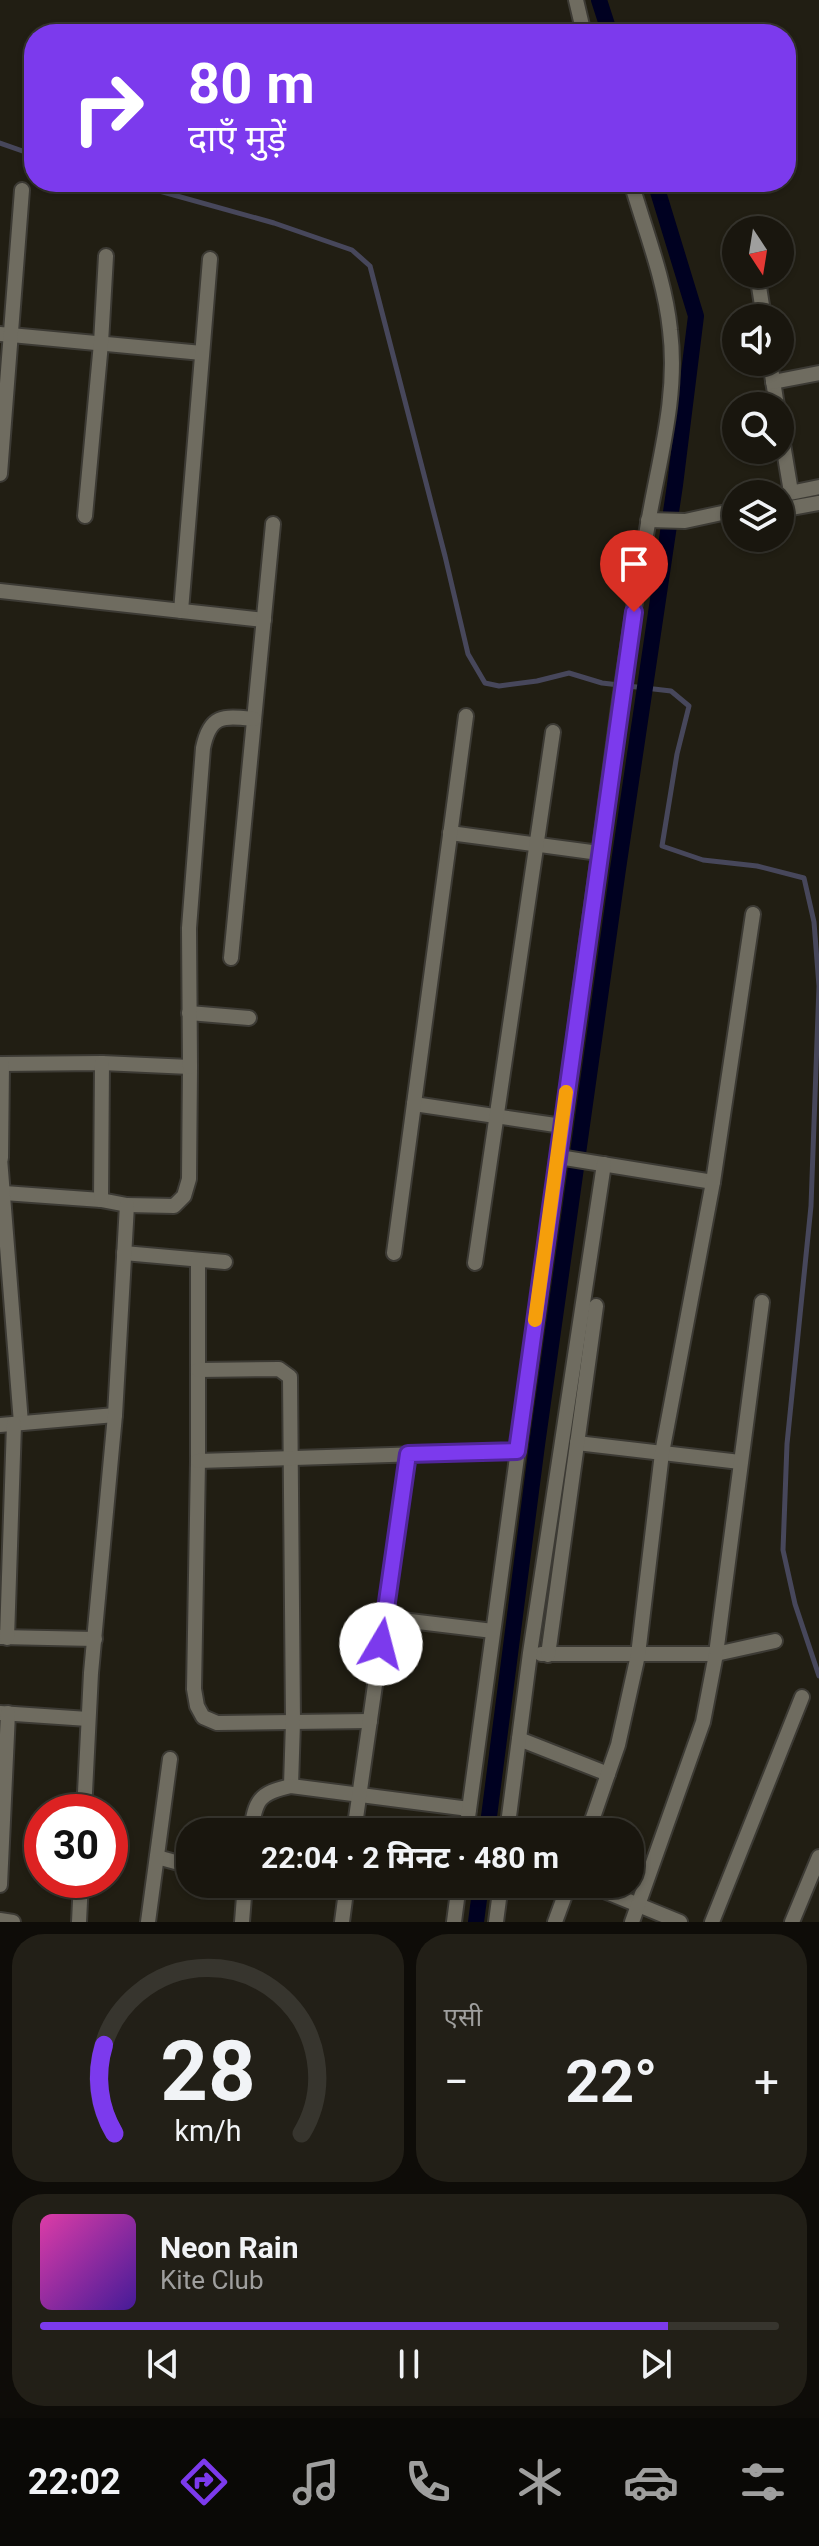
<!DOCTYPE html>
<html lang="hi">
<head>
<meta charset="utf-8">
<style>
	:root { --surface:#19160e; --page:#221f17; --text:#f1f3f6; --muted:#9f9f9e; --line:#37352e; --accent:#7c3aed }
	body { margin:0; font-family:Roboto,"Noto Sans Devanagari",sans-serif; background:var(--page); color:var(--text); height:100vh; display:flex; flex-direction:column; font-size:30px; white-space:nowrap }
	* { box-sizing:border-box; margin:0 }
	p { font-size:26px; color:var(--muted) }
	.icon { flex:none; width:44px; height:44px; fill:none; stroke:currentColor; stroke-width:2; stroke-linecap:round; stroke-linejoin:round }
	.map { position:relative; height:1922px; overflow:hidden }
	.drawer { display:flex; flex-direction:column; gap:12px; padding:12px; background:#0e0c08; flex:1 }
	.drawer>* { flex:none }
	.top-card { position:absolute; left:24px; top:24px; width:772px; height:168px; border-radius:32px; box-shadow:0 2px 6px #0004,0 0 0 2px var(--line); background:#7c3aed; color:#fff; overflow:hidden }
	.needle { width:52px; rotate:168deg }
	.fabs { position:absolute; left:722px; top:216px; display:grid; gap:16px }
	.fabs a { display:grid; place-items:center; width:72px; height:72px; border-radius:50%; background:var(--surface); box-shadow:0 2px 6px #0004,0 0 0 2px var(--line); font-size:40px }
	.speed { position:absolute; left:24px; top:1794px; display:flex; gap:16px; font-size:40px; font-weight:700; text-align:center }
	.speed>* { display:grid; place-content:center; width:104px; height:104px; border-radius:50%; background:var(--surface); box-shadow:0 2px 6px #0004,0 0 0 2px var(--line); line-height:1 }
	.speed .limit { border:12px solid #d22; background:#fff; color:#111 }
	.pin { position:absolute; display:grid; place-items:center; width:68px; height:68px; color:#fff; margin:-82px -34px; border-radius:50% 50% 50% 0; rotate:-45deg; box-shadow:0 0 8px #0007 }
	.pin .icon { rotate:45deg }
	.me { position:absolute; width:88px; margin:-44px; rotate:8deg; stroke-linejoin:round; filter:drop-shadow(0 0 6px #0008) }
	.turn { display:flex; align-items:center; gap:28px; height:168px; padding:0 32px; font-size:36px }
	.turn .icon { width:104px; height:104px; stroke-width:2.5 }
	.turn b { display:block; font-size:56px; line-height:68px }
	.big { font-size:60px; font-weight:700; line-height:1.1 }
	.drawer .tile { flex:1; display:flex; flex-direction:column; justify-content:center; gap:12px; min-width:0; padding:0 28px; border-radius:32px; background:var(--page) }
	.drawer .dial { align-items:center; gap:0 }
	.dial svg { height:208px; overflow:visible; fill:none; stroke:var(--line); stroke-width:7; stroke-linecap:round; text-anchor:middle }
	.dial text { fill:var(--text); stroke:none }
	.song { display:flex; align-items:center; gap:24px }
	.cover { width:96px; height:96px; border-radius:12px; background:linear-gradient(135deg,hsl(320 70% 55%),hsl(260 70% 35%)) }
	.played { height:8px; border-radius:4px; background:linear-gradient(90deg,var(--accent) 85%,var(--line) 85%) }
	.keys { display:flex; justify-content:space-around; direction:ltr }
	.heat { display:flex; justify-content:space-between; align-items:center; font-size:44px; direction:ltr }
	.drawer .tiles { flex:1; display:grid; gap:12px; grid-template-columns:1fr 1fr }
	.tile:last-child { grid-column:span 2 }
	.trip { position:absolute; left:176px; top:1818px; width:468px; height:80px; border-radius:32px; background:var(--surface); box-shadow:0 2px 6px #0004,0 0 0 2px var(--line); font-weight:700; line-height:80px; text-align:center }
	.dock { display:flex; height:128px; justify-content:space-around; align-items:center; background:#0a0906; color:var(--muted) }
	.dock .icon { width:56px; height:56px }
	.dock .selected { color:var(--accent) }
	.dock b { font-size:36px; color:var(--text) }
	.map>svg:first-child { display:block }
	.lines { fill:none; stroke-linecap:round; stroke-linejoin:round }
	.stream { stroke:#47475b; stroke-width:5 }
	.canal { stroke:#000121; stroke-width:16 }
	.street-casing { stroke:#3c3a34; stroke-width:18 }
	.street { stroke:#6f6c60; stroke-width:14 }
	.route-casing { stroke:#51269a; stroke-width:20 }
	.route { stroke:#7c3aed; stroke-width:14 }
	.slow { stroke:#f59e0b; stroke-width:14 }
</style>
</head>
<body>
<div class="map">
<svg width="819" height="1922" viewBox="0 0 819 1922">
	<rect width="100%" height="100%" fill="#211e13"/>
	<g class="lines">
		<g class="stream">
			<polyline points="0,143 34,155"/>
			<polyline points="127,182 274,223 352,250 370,266 445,556 468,654 485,683 499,686 537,681 569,673 602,683 671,691 689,706 677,754 662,846 703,860 757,866 804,878 814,922 819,986 811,1206 787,1444 783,1550 795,1604 819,1676"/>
		</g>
		<g class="canal">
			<polyline points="599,0 610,34"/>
			<polyline points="487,1832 537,1445 618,869 675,485 696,316 655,182"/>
			<polyline points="476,1922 481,1884"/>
		</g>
		<g class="street-casing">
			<g id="street">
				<polyline points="576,0 584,34"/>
				<polyline points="757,274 764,318"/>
				<polyline points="0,334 202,353"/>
				<polyline points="770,362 777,406"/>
				<polyline points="773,382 819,373"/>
				<polyline points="780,426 791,492"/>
				<polyline points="0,474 22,190"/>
				<polyline points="780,495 819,487"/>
				<polyline points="780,510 819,503"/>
				<polyline points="85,516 101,343 106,256"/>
				<polyline points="648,520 685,521 736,510"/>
				<polyline points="0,591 264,620"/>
				<polyline points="181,611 210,259"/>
				<polyline points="450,833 599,853"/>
				<polyline points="231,958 273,524"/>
				<polyline points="189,1013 249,1018"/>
				<polyline points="0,1064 102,1063 190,1067 189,1179 184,1196 174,1206 127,1205 101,1200 4,1193"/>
				<path d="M190 1067 189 928 203 748C210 714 223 716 254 719"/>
				<polyline points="414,1104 562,1126"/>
				<polyline points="559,1157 713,1182"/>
				<polyline points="0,1158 21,1423"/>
				<polyline points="1,1158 2,1064"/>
				<polyline points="101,1200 102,1063"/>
				<polyline points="124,1253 225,1262"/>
				<polyline points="394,1253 466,716"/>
				<polyline points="198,1260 198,1461 194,1689 197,1706 203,1717 217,1723 370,1721"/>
				<polyline points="475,1263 553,732"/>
				<polyline points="198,1370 279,1369 290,1377 293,1722 291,1786"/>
				<polyline points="0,1425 115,1415"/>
				<polyline points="577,1443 740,1462"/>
				<polyline points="198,1461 517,1451"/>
				<polyline points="385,1618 493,1631"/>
				<polyline points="0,1637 95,1639"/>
				<polyline points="7,1638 14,1424"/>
				<polyline points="541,1654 716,1654 775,1641"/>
				<polyline points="548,1655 596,1306"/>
				<polyline points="0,1713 88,1719"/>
				<polyline points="519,1739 608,1774"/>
				<polyline points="84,1812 91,1673 115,1415 127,1205"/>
				<path d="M251 1832C255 1800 259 1793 291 1786L469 1809"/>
				<polyline points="354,1832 408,1454"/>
				<path d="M466 1832 620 700C629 640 638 579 649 518 660 456 678 394 670 330 665 280 645 230 631 182"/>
				<polyline points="507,1832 530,1653 604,1164"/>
				<polyline points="588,1832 618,1745 638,1655 662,1453 713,1182 753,914"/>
				<polyline points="157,1857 190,1866"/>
				<polyline points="587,1884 680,1922"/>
				<polyline points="0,1885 8,1713"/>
				<polyline points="0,1920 13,1922"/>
				<polyline points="79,1922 81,1880"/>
				<polyline points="148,1922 170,1759"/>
				<polyline points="242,1922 245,1884"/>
				<polyline points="342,1922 347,1884"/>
				<polyline points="454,1922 459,1884"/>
				<polyline points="496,1922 501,1884"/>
				<polyline points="555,1922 569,1884"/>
				<polyline points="632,1922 703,1722 716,1654 762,1302"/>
				<polyline points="712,1922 802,1697"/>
				<polyline points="792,1922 819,1857"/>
			</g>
		</g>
		<use href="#street" class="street"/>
	</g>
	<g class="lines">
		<g class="route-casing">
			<polyline id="route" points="381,1644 408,1454 517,1451 634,612"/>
		</g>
		<use href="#route" class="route"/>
		<polyline class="slow" points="535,1320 566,1092"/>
	</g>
</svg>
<div class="fabs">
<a><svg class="needle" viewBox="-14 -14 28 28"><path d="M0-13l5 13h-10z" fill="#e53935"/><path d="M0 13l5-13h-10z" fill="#9f9f9e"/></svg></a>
<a><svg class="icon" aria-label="sound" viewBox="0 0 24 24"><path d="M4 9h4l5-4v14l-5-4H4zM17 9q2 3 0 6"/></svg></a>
<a><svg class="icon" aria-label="search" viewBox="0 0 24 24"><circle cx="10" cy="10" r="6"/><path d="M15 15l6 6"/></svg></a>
<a><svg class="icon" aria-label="layers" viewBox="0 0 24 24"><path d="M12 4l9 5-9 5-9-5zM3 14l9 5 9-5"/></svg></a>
</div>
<div class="speed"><div class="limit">30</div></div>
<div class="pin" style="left:634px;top:612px;background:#d93025"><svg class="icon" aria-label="arrive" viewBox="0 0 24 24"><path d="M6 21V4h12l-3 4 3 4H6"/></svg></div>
<svg class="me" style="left:381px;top:1644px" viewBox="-20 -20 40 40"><circle r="19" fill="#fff"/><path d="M0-13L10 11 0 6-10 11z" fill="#7c3aed"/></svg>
<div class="trip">22:04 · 2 मिनट · 480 m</div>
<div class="top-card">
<div class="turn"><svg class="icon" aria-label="right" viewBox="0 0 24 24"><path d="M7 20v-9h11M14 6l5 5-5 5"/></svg><div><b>80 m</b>दाएँ मुड़ें</div></div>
</div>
</div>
<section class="drawer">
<div class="tiles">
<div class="tile dial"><svg viewBox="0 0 100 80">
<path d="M14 69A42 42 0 1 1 86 69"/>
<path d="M14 69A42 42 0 0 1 10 35" stroke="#7c3aed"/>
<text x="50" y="56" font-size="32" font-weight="700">28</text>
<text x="50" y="72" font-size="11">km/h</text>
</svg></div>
<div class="tile"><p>एसी</p>
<div class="heat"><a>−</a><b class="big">22°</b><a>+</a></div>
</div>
<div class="tile">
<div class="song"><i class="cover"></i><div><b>Neon Rain</b><p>Kite Club</p></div></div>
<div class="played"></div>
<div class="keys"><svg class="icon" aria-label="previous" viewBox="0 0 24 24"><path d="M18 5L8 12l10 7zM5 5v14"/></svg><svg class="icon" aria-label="pause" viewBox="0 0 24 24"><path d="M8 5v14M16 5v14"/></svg><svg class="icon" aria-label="next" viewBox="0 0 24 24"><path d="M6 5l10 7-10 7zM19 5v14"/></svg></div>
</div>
</div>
</section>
<nav class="dock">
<b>22:02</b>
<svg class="icon selected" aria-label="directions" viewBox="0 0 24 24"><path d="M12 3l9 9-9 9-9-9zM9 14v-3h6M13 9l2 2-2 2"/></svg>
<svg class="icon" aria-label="music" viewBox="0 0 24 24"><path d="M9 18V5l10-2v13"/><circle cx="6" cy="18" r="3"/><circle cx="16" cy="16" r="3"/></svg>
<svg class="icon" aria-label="phone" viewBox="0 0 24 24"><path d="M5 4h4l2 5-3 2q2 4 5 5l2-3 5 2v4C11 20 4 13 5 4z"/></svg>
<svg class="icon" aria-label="climate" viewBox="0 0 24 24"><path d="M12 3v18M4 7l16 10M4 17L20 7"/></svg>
<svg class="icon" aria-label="car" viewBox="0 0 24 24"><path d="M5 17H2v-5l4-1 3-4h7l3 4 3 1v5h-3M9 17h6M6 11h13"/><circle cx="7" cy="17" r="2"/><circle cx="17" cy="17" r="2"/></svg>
<svg class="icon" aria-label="filters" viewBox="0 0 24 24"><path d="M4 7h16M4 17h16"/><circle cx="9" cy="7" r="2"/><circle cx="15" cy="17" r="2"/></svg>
</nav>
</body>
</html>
